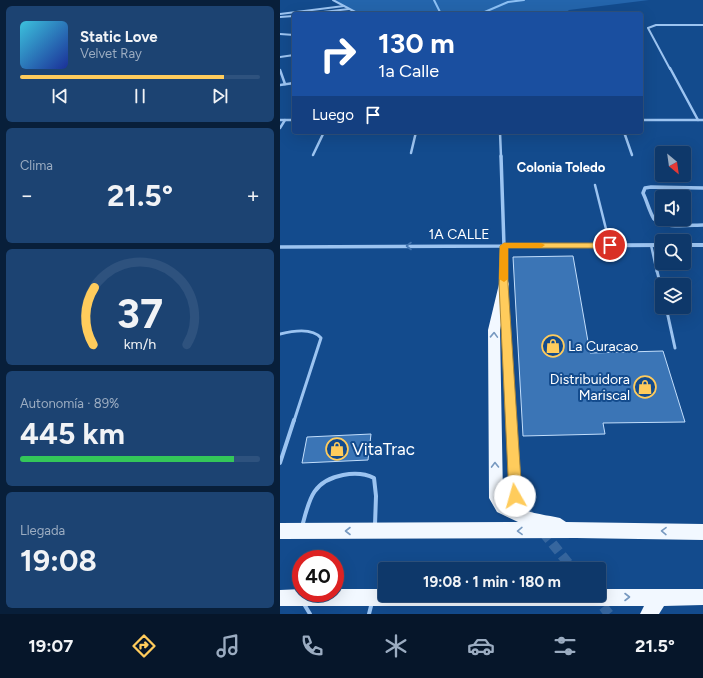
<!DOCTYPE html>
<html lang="es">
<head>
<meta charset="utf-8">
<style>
	:root { --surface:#0e386a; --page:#1c4372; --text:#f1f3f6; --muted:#9bacc1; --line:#2e527e; --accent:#ffcc5c }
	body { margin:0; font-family:Figtree,sans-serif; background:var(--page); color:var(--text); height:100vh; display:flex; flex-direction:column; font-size:15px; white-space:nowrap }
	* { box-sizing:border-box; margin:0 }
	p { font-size:13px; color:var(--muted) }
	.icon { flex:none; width:22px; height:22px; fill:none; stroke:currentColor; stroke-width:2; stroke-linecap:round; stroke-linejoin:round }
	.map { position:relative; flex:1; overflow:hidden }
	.details { display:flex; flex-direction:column; gap:6px; padding:6px; background:#081f3a; width:280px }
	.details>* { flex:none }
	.guide { position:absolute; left:12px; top:12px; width:351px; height:122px; border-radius:4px; box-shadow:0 4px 16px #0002,0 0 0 1px var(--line); background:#1a4fa0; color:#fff; overflow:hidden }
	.needle { width:26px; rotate:151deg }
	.controls { position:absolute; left:375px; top:146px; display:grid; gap:8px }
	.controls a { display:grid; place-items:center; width:36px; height:36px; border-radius:4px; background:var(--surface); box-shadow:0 4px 16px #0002,0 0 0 1px var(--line); font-size:20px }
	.speed { position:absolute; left:12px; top:550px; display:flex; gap:8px; font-size:20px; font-weight:700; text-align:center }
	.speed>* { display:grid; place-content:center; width:52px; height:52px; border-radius:50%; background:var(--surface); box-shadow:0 4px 16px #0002,0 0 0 1px var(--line); line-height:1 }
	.speed .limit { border:6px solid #d22; background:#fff; color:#111 }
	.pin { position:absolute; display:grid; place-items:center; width:34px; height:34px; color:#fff; margin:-17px; border:2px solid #fff; border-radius:50%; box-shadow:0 1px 4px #0007 }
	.me { position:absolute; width:44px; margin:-22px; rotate:353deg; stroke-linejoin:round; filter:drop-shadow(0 0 3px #0008) }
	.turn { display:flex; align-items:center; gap:14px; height:84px; padding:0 20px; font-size:18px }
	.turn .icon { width:52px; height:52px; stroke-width:2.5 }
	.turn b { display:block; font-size:28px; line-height:34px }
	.then { display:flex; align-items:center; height:38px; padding:0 20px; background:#0003; gap:8px; font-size:15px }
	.big { font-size:30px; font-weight:700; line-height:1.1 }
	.details .widget { flex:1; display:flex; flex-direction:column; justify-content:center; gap:6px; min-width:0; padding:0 14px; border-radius:6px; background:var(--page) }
	.details .dial { align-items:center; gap:0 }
	.dial svg { height:104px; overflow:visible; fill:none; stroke:var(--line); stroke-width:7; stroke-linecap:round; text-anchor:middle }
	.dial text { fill:var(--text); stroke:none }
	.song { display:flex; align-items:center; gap:12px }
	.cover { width:48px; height:48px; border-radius:6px; background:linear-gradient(135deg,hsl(190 70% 55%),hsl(230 70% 35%)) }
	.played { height:4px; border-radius:2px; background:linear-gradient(90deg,var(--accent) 85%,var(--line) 85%) }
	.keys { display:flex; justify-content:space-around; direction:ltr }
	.heat { display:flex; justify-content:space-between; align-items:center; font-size:22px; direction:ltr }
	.charge { height:6px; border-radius:3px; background:linear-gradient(90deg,#34c759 89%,var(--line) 0) }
	.trip { position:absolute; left:98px; top:562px; width:228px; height:40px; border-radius:4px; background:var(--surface); box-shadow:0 4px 16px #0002,0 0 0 1px var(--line); font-weight:700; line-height:40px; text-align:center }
	.menu { display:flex; height:64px; justify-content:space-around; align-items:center; background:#06162a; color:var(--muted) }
	.menu .icon { width:28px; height:28px }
	.menu .on { color:var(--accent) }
	.menu b { font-size:18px; color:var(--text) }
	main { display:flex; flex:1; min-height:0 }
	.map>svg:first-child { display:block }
	.green { fill:#2465ac }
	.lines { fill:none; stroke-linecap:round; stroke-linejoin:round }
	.stream { stroke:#8dc0f4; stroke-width:2 }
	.building { fill:#3b75b6; stroke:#c2defc }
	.tertiary-tunnel { stroke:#36669e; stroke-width:10; stroke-dasharray:10 5; stroke-linecap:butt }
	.service-far2 { stroke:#9cc4f1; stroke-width:2.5 }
	.service-far1 { stroke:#9cc4f1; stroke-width:3 }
	.service { stroke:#9cc4f1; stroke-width:4 }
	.minor-far2 { stroke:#9cc4f1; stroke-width:2 }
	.minor-far1 { stroke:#9cc4f1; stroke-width:2.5 }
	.minor { stroke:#9cc4f1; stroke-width:3.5 }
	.tertiary { fill:#9cc4f1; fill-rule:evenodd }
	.trunk { fill:#f2f8ff; fill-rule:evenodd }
	.oneway { stroke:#4375b0 }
	.oneway2 { stroke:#7799c0 }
	.route { fill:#ffcc5c; stroke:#a6853c }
	.slow { fill:#f59e0b }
	.labels { text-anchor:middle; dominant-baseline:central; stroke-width:4; stroke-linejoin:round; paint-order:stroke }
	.far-neighbourhood-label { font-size:13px; font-weight:bold; fill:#fff; stroke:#134b8d }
	.street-label { font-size:14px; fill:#fff; stroke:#134b8d }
	.poi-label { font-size:14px; fill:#fff; stroke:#134b8d; text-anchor:start }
	.near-poi-label { font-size:17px; fill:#fff; stroke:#134b8d; text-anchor:start }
</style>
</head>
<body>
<main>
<section class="details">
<div class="widget">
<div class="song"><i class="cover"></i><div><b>Static Love</b><p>Velvet Ray</p></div></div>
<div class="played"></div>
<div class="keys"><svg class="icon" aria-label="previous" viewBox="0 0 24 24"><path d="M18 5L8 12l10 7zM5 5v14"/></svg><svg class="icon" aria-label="pause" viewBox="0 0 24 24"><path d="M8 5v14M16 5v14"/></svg><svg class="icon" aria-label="next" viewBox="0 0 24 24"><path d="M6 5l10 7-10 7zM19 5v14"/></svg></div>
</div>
<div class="widget"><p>Clima</p>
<div class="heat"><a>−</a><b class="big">21.5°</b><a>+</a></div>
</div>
<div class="widget dial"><svg viewBox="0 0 100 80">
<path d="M14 69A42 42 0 1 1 86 69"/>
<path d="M14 69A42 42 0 0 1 15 25" stroke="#ffcc5c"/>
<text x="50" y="56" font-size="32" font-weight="700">37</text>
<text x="50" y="72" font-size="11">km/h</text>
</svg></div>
<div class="widget"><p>Autonomía · 89%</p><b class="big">445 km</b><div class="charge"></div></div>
<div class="widget"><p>Llegada</p><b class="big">19:08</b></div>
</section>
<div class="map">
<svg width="423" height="614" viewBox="0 0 423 614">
	<rect width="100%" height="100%" fill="#134b8d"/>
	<polygon class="green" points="53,0 369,0 289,10 284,14 79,14"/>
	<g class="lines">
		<g class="stream">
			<polyline points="154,0 161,14"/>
			<polyline points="200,14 228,2 244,0"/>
		</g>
	</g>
	<g class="building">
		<polygon points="293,256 310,353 383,351 405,422 323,423 325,434 243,436 233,257"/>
		<polygon points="91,434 88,460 22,463 27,437"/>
	</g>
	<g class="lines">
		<g class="tertiary-tunnel">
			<polyline points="235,496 251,518"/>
			<polyline points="263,532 293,569"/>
			<polyline points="314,595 329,614"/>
		</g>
		<g class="service-far2">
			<polyline points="315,185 330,245"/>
			<polyline points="371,245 377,272"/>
		</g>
		<g class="service-far1">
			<polyline points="377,271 382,291"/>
			<polyline points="386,307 395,348"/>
			<path d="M0 334C12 331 32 327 41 338L14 421"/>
		</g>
		<g class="service">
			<polyline points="0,463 14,420"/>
			<path d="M22 527C29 500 32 481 63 475 74 473 84 473 94 478L96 496 95 525"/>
			<polyline points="24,604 30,614"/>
			<polyline points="89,614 92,602"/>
		</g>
		<g class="minor-far2">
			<polyline points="53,0 79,14"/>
			<polyline points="0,14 64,6"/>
			<polyline points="26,14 69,9"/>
			<polyline points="0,17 14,16"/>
			<polyline points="0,34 14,35"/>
			<polyline points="0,57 14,55"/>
			<polyline points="390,69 368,28 376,25 423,25"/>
		</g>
		<g class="minor-far1">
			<polyline points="390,68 418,120"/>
			<polyline points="0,70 5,84"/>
			<polyline points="0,85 14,83"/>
			<polyline points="0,120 14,120"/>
			<polyline points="361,120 423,120"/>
			<polyline points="0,128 5,120"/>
			<polyline points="220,132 221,157"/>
			<polyline points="344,132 352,155"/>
			<polyline points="131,153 136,132"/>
			<polyline points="33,155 44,132"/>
		</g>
		<g class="minor">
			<path d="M423 188 371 187 365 188 363 193C367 201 369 211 374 219 382 229 411 225 423 225"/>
			<polyline points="0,247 224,246 221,156"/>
		</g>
		<g class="tertiary">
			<polygon points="382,243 382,247 227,248 227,284 240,496 238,499 235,501 232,499 230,496 221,284 221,246 224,244"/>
			<rect x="404" y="243" width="19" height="4"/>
		</g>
		<g class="trunk">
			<path d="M224 280 228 281 229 284 220 330 223 496C234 512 262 514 280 518L286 522 423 524V540L296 538 0 539V523L238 522 217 512 209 498 208 330 219 284 220 281Z"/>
			<polygon points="21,589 21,593 55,593 55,589 105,589 105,595 319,595 319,589 423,589 423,605 384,606 379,614 360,614 364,606 0,606 0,590"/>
		</g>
	</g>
	<defs><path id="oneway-chevron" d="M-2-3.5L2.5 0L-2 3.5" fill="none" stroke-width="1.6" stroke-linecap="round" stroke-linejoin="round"/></defs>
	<use class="oneway" href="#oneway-chevron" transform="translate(129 246) rotate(180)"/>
	<g class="oneway2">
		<use href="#oneway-chevron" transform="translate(214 335) rotate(-88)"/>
		<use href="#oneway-chevron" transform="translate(215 465) rotate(-91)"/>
		<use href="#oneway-chevron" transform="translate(68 531) rotate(180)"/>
		<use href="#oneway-chevron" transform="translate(240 531) rotate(179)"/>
		<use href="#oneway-chevron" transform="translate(384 531) rotate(-179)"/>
		<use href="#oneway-chevron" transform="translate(347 597)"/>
	</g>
	<polygon class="route" points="224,243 330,243 334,245 330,248 228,248 228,284 242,496 240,500 235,502 231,500 229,496 219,284 220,246"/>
	<polygon class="slow" points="224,243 261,243 265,245 261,248 228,248 228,279 224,282 219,279 220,246"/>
	<defs>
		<g id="shop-ring" transform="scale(1.15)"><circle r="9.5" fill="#134b8d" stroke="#ffcc5c" stroke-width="1.5"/><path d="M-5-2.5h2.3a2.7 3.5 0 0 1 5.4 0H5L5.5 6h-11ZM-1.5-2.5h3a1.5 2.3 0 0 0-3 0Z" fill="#ffcc5c"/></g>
	</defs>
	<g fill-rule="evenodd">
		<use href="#shop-ring" x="273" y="346"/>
		<use href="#shop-ring" x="365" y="387"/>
		<use href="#shop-ring" x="57" y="449"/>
	</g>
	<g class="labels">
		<g class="far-neighbourhood-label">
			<text x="281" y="167">Colonia Toledo</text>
		</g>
		<g class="street-label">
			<text x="179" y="234">1A CALLE</text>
		</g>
		<g class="poi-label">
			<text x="288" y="346">La Curacao</text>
			<text x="350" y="379" text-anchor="end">Distribuidora<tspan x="350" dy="16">Mariscal</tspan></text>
		</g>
		<g class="near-poi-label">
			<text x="72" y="449">VitaTrac</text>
		</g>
	</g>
</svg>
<div class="controls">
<a><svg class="needle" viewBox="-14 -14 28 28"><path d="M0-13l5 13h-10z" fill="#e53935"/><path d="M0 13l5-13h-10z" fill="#9bacc1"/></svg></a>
<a><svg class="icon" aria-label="sound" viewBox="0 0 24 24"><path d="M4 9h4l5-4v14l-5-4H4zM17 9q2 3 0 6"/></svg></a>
<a><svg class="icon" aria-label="search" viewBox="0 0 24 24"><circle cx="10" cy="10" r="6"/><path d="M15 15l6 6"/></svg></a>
<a><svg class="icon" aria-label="layers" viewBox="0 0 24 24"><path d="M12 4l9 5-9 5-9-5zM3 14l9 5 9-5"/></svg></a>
</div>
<div class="speed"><div class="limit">40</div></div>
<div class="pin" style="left:330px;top:245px;background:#d93025"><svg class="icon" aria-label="arrive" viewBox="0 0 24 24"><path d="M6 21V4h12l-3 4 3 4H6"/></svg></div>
<svg class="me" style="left:235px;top:496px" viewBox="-20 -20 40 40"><circle r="19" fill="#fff"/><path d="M0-13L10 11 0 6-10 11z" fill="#ffcc5c"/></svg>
<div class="trip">19:08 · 1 min · 180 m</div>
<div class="guide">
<div class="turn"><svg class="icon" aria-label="right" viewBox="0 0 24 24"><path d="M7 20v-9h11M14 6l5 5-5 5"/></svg><div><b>130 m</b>1a Calle</div></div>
<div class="then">Luego<svg class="icon" aria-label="arrive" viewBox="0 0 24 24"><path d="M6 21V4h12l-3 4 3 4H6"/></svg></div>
</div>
</div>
</main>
<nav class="menu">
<b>19:07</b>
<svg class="icon on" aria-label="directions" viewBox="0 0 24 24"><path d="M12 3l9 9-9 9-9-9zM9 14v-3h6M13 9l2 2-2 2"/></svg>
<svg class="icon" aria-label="music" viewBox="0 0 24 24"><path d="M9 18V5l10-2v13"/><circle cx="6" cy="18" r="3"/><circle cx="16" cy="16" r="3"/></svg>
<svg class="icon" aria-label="phone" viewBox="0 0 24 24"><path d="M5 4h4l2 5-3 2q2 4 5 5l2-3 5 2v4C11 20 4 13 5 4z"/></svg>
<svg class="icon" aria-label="climate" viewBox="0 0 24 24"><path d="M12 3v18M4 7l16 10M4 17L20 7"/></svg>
<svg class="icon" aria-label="car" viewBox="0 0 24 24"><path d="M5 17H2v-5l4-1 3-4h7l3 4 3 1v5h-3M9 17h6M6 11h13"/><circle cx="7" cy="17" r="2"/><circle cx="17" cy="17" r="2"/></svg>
<svg class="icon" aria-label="filters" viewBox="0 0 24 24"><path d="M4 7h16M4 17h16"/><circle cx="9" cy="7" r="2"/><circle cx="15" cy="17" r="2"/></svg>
<b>21.5°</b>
</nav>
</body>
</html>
